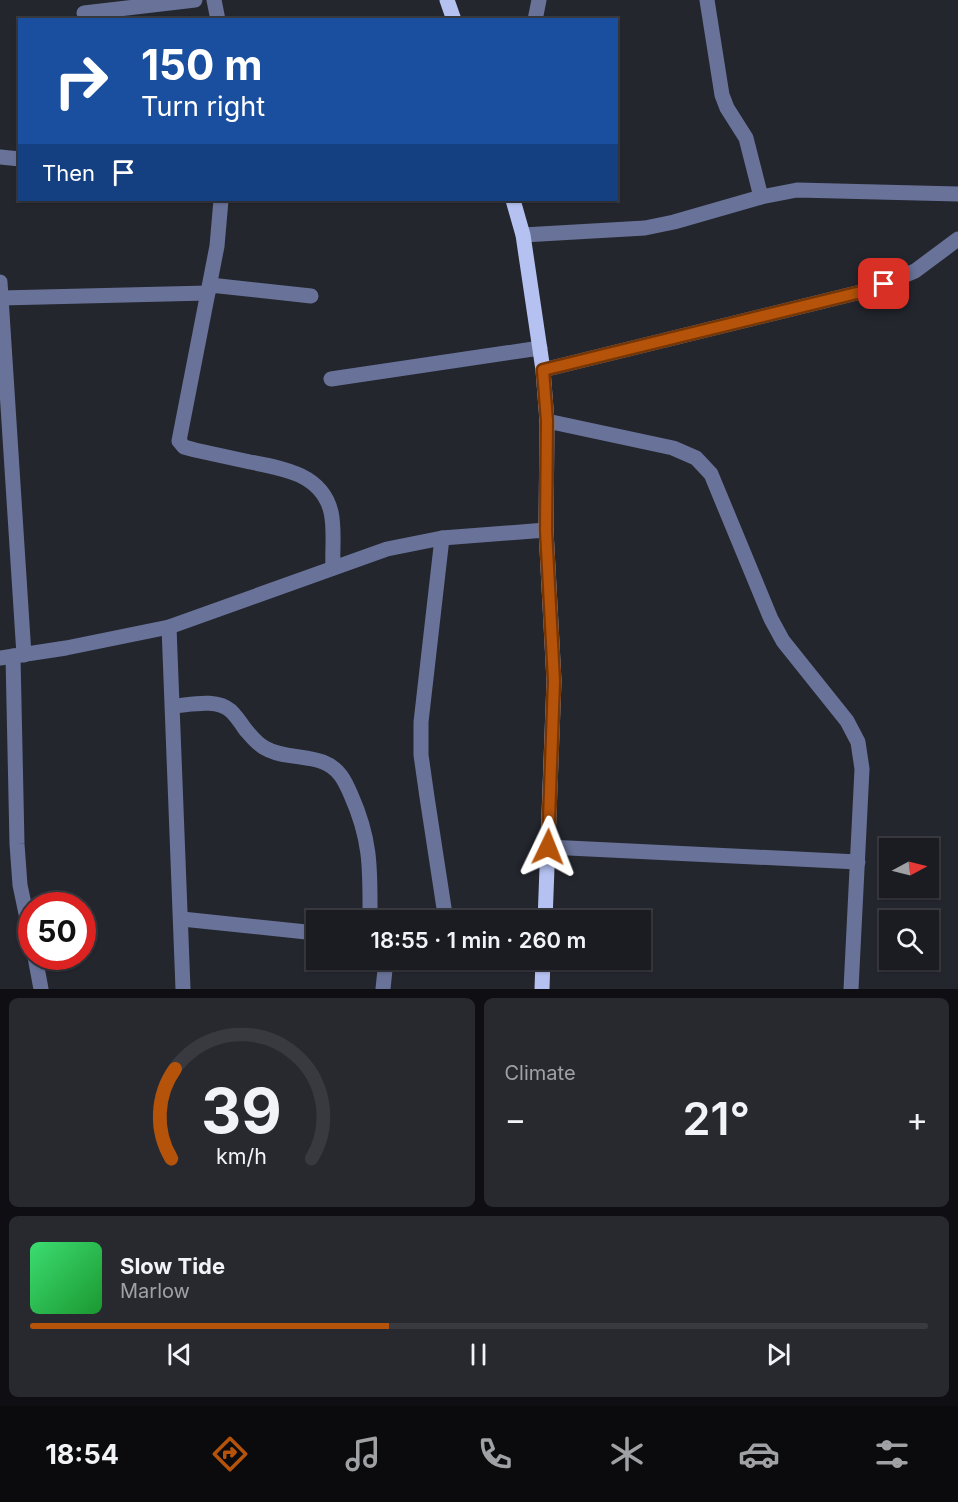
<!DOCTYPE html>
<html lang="en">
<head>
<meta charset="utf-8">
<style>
	:root { --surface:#1b1c22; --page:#28292f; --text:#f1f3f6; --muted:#a0a1a5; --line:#393a40; --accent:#b45309 }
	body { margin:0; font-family:Inter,sans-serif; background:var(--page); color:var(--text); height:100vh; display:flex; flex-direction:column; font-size:22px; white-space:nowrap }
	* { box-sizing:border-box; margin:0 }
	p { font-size:20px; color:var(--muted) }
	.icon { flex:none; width:33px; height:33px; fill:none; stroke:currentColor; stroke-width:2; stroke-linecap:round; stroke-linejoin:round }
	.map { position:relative; height:989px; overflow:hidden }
	.sheet { display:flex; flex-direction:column; gap:9px; padding:9px; background:#0f0f13; flex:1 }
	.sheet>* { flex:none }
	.guide { position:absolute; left:18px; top:18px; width:600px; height:183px; border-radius:0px; box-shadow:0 2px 4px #0004,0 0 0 2px var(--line); background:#1a4fa0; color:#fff; overflow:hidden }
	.needle { width:39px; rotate:83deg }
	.tools { position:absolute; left:879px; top:838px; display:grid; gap:12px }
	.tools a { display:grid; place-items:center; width:60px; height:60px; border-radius:0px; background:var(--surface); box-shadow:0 2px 4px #0004,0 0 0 2px var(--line); font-size:30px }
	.speed { position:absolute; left:18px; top:892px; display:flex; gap:12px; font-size:30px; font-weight:700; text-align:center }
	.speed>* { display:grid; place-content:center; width:78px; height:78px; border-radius:50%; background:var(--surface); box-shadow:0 2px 4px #0004,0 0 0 2px var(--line); line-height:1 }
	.speed .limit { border:9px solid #d22; background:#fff; color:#111 }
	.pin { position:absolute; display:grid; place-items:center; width:51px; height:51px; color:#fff; margin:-26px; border-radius:12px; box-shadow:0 3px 9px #0006 }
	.me { position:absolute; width:66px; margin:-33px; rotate:2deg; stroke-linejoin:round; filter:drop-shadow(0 0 4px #0008) }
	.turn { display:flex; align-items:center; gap:21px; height:126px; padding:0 24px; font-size:27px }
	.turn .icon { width:78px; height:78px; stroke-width:2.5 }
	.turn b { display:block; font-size:42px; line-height:51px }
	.then { display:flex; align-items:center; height:57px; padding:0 24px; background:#0003; gap:12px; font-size:22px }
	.big { font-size:45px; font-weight:600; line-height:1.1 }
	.sheet .tile { flex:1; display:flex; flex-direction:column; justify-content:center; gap:9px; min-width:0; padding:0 21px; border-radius:9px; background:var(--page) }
	.sheet .dial { align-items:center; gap:0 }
	.dial svg { height:156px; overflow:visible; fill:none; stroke:var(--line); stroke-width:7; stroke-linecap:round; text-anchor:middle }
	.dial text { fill:var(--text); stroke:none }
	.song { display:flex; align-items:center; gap:18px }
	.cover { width:72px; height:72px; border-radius:9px; background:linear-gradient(135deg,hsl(140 70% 55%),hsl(130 70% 35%)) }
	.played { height:6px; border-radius:3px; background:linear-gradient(90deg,var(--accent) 40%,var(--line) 40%) }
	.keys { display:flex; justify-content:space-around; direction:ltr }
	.heat { display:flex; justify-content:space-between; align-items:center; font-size:33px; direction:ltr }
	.sheet .tiles { flex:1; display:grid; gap:9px; grid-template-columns:1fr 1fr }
	.tile:last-child { grid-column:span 2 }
	.trip { position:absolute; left:306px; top:910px; width:345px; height:60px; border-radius:0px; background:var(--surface); box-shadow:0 2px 4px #0004,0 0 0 2px var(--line); font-weight:600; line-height:60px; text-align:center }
	.menu { display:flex; height:96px; justify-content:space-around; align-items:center; background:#0b0b0e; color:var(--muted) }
	.menu .icon { width:42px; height:42px }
	.menu .selected { color:var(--accent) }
	.menu b { font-size:27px; color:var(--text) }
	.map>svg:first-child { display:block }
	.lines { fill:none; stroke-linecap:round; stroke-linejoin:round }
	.minor { stroke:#697399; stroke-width:15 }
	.major { stroke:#b5c2f1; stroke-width:15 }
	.route-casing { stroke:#753606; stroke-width:15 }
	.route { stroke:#b45309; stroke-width:10 }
</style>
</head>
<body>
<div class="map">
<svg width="958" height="989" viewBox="0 0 958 989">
	<rect width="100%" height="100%" fill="#24262e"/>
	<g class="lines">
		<g class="minor">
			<polyline points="214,0 218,20"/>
			<polyline points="707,0 722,95 727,108 746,138 761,197"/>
			<polyline points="84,13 195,0"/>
			<polyline points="535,20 539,0"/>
			<polyline points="0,157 20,159"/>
			<path d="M221 200 217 246 179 441 184 447 195 450C213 454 232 458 250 462 282 468 322 474 331 512 335 529 332 550 333 568"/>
			<polyline points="523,235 645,228 674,222 761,197 797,190 958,194"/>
			<polyline points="0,282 24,655"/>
			<polyline points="210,285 311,296"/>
			<polyline points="1,298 208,293"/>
			<polyline points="543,370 869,290 915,271 958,239"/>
			<polyline points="331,379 540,348"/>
			<polyline points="547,421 673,448 696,458 711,474 771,619 783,641 847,721 858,742 862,769 851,989"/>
			<polyline points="442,538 421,722 421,755 427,797 446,921"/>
			<polyline points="169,627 183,989"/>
			<polyline points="13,656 17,844 20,885 32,942"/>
			<polyline points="0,658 66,648 169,627 387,549 442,538 546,530"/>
			<path d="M173 706C190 705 216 698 231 711 236 716 241 723 245 729 251 736 257 744 265 748 282 758 304 755 323 762 339 768 345 781 351 795 372 842 370 872 370 921"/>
			<polyline points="548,847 858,862"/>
			<polyline points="182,919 316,933"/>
			<polyline points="35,957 41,989"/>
			<polyline points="383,989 386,960"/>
		</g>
		<g class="major">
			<polyline points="447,0 454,20"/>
			<polyline points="513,200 523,235 543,370 547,421 546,530 554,681 545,921"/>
			<polyline points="542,989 543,960"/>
		</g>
	</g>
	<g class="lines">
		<g class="route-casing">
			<polyline id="route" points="548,847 554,681 546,530 547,421 543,370 869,290 884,284"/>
		</g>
		<use href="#route" class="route"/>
	</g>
</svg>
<div class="tools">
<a><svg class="needle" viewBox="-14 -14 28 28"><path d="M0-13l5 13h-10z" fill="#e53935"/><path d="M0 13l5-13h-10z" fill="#a0a1a5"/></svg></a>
<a><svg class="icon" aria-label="search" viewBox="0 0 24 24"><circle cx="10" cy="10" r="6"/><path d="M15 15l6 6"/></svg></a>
</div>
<div class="speed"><div class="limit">50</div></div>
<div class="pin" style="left:884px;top:284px;background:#d93025"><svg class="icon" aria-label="arrive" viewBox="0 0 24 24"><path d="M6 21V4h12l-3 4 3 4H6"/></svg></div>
<svg class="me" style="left:548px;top:847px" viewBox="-20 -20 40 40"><path d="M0-17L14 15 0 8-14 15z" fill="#b45309" stroke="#fff" stroke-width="4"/></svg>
<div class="trip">18:55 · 1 min · 260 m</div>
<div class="guide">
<div class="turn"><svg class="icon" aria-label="right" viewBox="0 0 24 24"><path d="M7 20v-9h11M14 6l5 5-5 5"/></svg><div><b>150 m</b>Turn right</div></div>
<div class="then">Then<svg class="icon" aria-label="arrive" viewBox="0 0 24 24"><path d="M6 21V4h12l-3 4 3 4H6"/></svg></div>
</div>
</div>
<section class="sheet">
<div class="tiles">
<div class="tile dial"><svg viewBox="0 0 100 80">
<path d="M14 69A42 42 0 1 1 86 69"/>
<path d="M14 69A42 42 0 0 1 16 23" stroke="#b45309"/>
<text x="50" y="56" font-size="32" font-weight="700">39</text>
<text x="50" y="72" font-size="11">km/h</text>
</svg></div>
<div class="tile"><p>Climate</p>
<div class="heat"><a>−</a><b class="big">21°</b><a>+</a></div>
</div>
<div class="tile">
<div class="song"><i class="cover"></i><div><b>Slow Tide</b><p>Marlow</p></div></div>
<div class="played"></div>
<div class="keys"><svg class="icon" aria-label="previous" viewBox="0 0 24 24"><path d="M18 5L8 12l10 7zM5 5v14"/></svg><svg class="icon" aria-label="pause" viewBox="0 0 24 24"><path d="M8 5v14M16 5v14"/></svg><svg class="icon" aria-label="next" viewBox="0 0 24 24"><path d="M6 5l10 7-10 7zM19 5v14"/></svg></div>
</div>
</div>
</section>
<nav class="menu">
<b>18:54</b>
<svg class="icon selected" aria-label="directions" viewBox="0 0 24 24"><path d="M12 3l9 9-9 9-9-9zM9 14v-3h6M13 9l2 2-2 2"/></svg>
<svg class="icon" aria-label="music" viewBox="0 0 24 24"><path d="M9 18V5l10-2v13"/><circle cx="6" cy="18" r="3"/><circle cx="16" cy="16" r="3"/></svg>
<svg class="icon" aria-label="phone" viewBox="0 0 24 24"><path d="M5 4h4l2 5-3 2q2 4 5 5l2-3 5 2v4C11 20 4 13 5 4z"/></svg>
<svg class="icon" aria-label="climate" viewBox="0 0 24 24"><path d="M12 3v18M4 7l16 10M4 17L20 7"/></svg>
<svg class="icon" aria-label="car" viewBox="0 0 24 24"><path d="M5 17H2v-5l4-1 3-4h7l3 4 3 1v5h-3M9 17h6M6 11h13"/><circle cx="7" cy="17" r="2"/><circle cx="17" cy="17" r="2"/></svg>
<svg class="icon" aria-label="filters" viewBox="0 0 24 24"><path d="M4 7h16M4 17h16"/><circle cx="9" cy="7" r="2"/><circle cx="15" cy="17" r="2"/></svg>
</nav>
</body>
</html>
